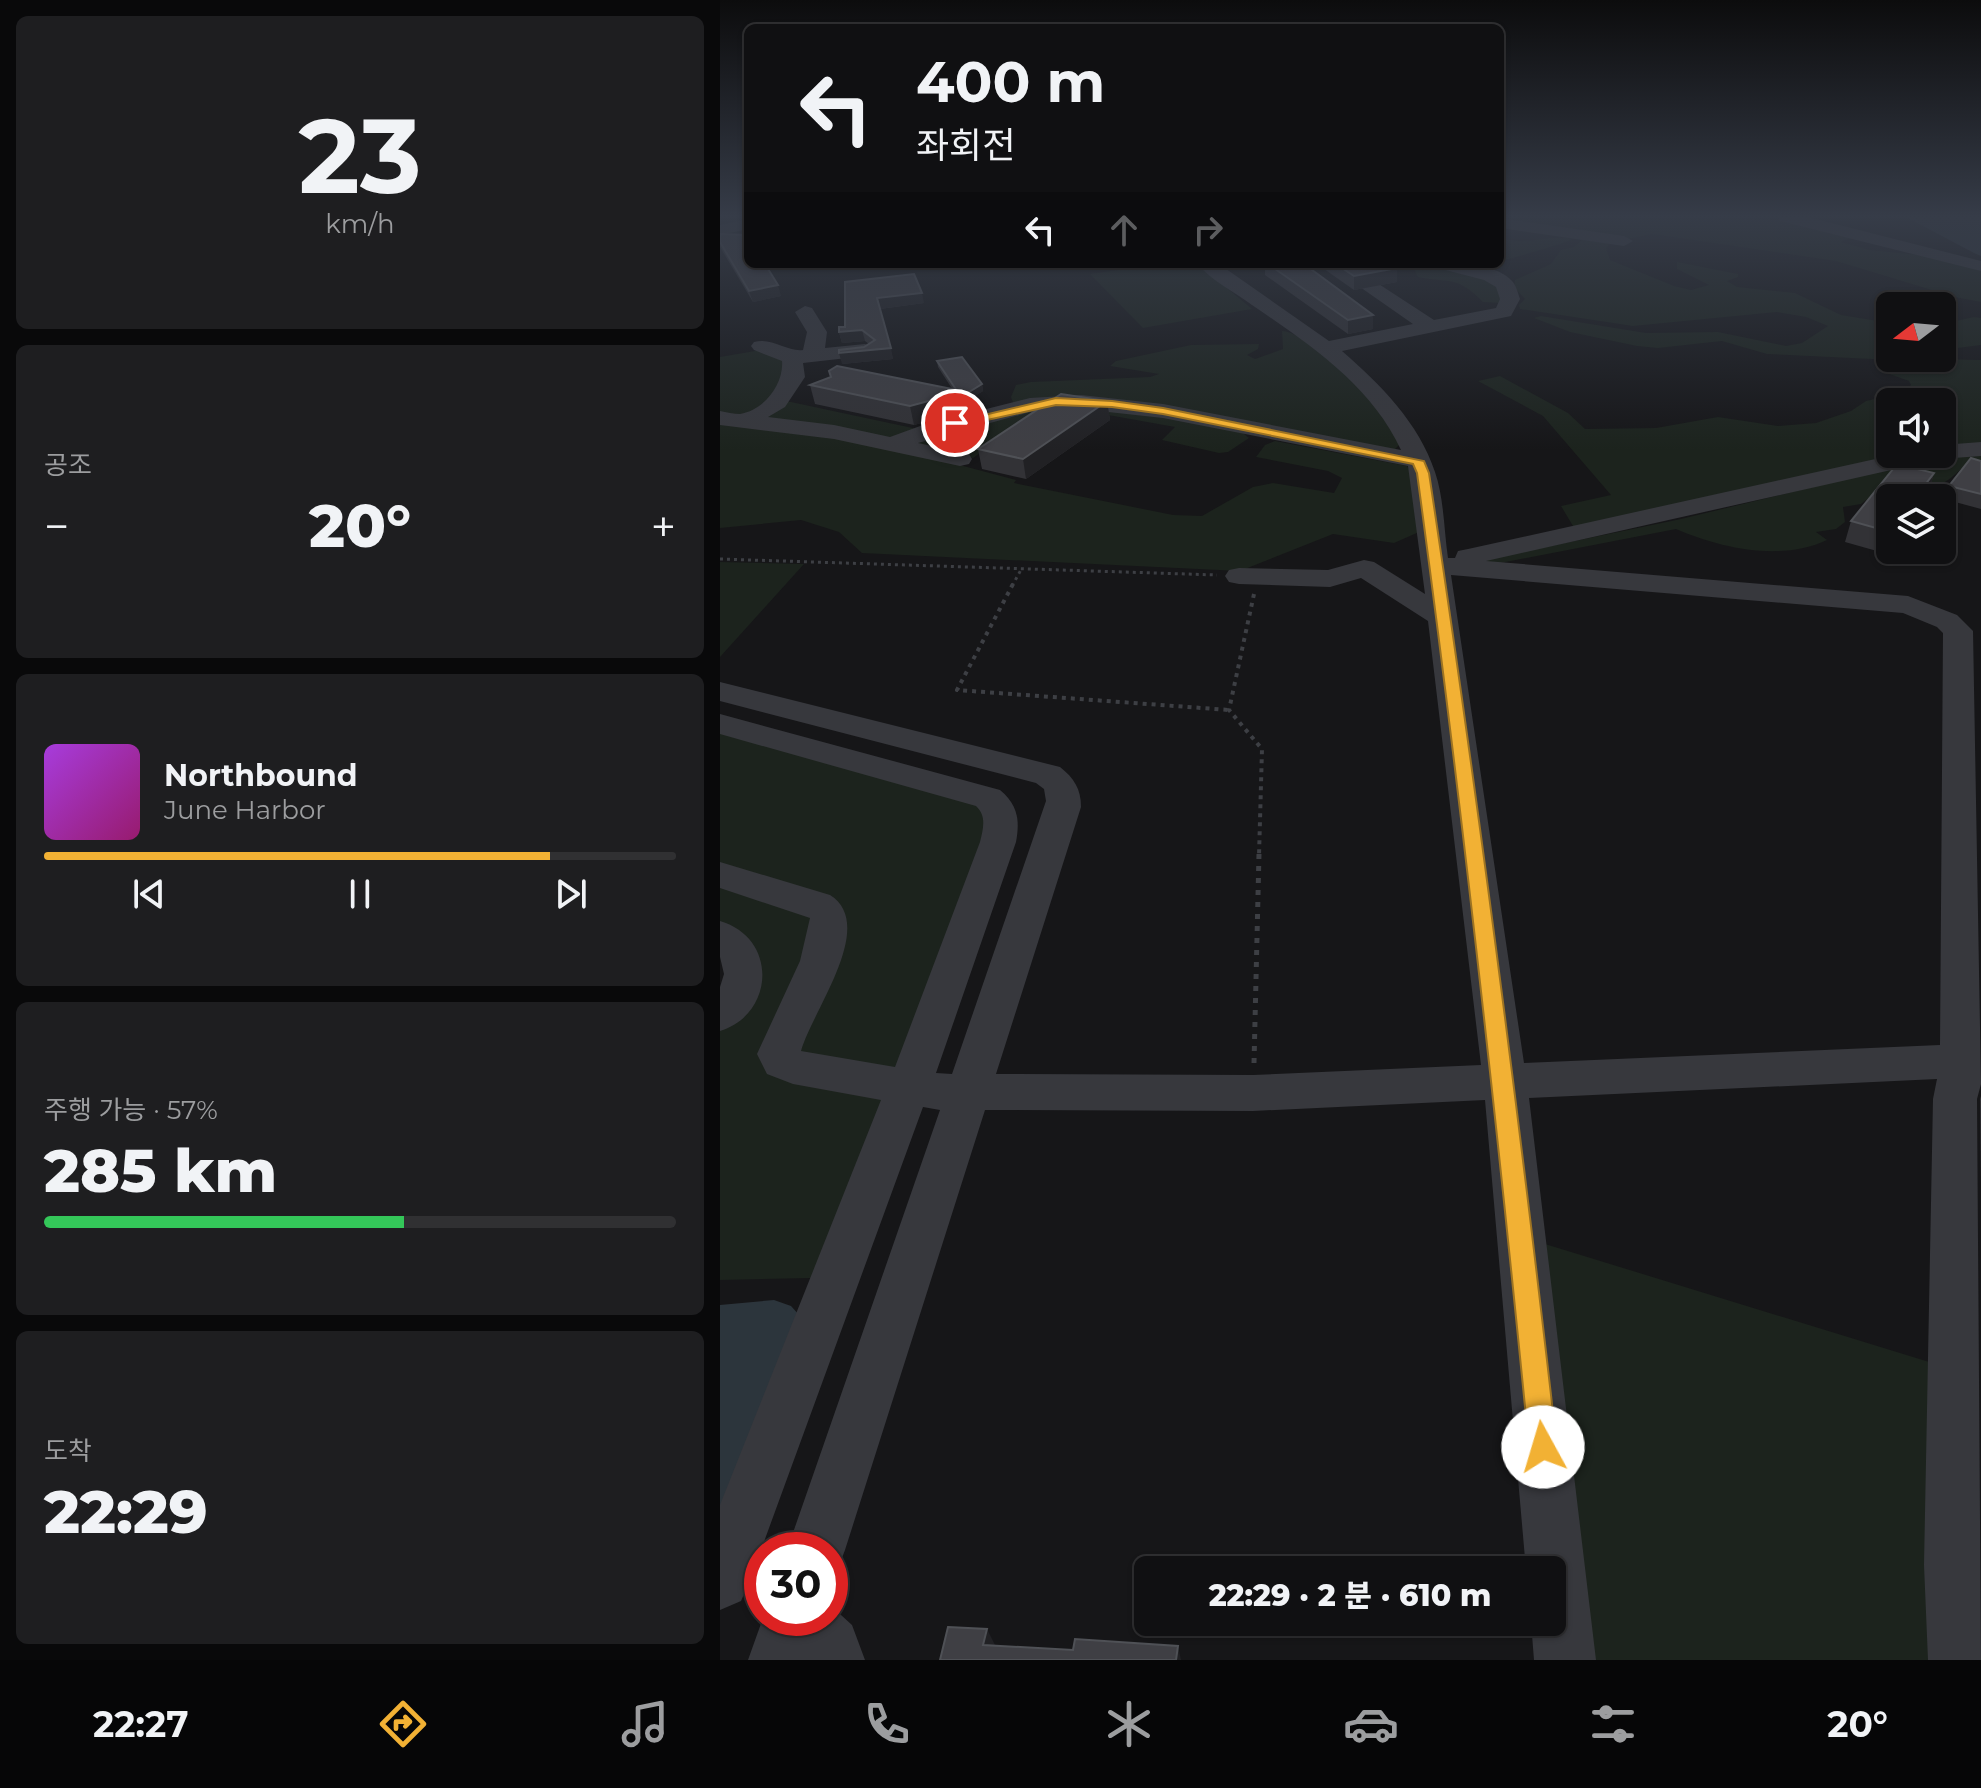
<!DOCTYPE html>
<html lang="ko">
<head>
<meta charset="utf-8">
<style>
	:root { --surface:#101012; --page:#1e1e20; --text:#f1f3f6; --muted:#9c9d9f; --line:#303032; --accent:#f2b134 }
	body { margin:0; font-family:Montserrat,"Noto Sans KR",sans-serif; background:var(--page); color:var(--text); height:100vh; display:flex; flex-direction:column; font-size:30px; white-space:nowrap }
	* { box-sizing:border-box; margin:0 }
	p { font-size:26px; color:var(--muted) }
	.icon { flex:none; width:44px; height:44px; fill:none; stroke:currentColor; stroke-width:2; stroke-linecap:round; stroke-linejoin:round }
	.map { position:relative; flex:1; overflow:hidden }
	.sheet { display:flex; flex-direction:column; gap:16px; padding:16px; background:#09090a; width:720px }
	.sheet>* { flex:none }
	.banner { position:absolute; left:24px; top:24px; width:760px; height:244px; border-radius:12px; box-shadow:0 2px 6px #0004,0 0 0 2px var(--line); background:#101012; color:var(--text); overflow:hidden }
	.needle { width:52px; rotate:254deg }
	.controls { position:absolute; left:1156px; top:292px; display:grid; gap:16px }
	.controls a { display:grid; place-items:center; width:80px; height:80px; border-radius:12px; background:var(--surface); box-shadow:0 2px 6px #0004,0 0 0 2px var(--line); font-size:40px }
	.speed { position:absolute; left:24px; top:1532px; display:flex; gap:16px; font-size:40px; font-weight:700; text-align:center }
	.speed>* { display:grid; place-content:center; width:104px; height:104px; border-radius:50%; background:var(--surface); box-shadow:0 2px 6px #0004,0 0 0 2px var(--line); line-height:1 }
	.speed .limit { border:12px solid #d22; background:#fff; color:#111 }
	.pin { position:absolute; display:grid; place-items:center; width:68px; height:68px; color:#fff; margin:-34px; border:4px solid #fff; border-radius:50%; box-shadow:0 2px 8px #0007 }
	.me { position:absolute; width:88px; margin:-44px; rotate:354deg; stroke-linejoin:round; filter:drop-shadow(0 0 6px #0008) }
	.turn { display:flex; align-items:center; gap:28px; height:168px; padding:0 40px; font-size:36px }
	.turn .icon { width:104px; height:104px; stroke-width:2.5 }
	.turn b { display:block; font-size:56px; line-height:68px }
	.lanes { display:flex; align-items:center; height:76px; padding:0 40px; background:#0003; justify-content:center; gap:40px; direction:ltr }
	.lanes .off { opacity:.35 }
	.big { font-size:60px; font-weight:800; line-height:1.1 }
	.sheet .widget { flex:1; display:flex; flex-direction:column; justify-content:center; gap:12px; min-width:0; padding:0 28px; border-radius:12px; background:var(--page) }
	.sheet .dial { align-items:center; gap:0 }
	.dial b { font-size:104px; line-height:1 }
	.song { display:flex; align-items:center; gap:24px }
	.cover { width:96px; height:96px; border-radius:12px; background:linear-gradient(135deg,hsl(280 70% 55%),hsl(320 70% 35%)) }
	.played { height:8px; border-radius:4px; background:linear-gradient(90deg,var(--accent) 80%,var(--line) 80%) }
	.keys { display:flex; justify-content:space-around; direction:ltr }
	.heat { display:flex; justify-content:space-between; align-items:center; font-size:44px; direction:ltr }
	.charge { height:12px; border-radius:6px; background:linear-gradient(90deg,#34c759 57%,var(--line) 0) }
	.trip { position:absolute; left:414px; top:1556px; width:432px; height:80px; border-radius:12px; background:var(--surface); box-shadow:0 2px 6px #0004,0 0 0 2px var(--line); font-weight:800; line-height:80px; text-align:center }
	.dock { display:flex; height:128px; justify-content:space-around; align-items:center; background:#060607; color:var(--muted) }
	.dock .icon { width:56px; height:56px }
	.dock .on { color:var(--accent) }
	.dock b { font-size:36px; color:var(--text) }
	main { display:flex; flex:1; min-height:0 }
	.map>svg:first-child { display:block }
	.green { fill:#1c231d }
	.water { fill:#2c353c }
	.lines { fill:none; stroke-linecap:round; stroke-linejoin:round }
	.path-far2 { stroke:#3d3f44; stroke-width:3; stroke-dasharray:3 4; stroke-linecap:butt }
	.path-far1 { stroke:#3d3f44; stroke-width:4; stroke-dasharray:4 5; stroke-linecap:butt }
	.path { stroke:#3d3f44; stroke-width:5; stroke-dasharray:5 7; stroke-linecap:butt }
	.minor { fill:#37383d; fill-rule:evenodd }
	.wall { fill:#323236 }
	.shaded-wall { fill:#212124 }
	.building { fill:#3f3f44; stroke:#4f5156; stroke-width:2 }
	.route { fill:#f2b134; stroke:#9d7322; stroke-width:2 }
</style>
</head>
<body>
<main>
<section class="sheet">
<div class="widget dial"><b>23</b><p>km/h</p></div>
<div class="widget"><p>공조</p>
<div class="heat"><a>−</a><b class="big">20°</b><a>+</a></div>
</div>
<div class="widget">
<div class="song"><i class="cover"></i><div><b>Northbound</b><p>June Harbor</p></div></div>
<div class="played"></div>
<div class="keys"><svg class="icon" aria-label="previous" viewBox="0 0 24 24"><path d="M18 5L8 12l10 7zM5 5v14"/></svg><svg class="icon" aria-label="pause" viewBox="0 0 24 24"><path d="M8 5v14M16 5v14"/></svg><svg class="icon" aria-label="next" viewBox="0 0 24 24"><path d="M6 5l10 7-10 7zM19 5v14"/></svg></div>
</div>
<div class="widget"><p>주행 가능 · 57%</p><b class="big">285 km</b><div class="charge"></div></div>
<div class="widget"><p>도착</p><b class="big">22:29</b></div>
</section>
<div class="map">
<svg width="1261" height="1660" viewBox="0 0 1261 1660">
	<rect width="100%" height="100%" fill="#161618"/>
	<g class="green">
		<polygon points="780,217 1044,217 1130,238 1121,242 1149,250 1210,256 1261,269 1261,302 1235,297 1116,261 932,234 908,239"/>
		<path d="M780 237C803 247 829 234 852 239 847 243 790 259 780 261Z"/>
		<polygon points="862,240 891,243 886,248 890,260 954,286 971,290 989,285 957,269 957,262 1018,274 1018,277 1007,281 1017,287 1075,293 1121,315 1170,323 1170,358 1261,360 1261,446 1222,449 1222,402 1170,402 1170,454 1198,454 856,531 841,506 891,495 823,416 758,381 780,376 848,413 865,429 936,428 998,417 1058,426 1096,423 1131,411 1146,401 1184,392 1191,385 1189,381 1161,371 1179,364 1173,360 1047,354 1002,341 938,348 917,346 850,332 814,318 821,316 926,333 998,332 1066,346 1082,343 1108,326 1086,317 1057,312 913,326 800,309 799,305 805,299 794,287 795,280 831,264 841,250 854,247"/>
		<polygon points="437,264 478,264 532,309 423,328 370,274"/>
		<path d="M691 264C707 264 772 275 779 290 780 291 781 302 781 303L763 302C736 275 732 284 698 277Z"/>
		<polygon points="1254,317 1261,318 1261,345 1222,350 1222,324"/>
		<path d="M562 331C582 331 635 378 648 395 660 409 670 427 681 443L674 450 442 408 294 405 291 397 296 385 311 382 430 377 439 374 390 366 396 361 471 345 539 344 538 349 527 355 535 359 563 349Z"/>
		<polygon points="35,351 46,351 62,359 64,384 31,415 0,416 0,357"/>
		<polygon points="62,402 71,402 202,430 162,439 42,420"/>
		<polygon points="320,405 392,406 522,432 529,438 508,452 499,453 442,440 455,427 349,408 279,439 253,458 191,446 189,440"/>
		<polygon points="0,421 48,425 187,451 296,480 294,483 453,515 482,516 533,487 553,483 614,493 622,478 608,471 536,457 545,445 555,441 687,466 696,478 699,532 674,543 613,534 520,571 142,553 119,532 81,520 0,528"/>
		<path d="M1261 452V474L1241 469C1214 495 1204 490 1169 482L1141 504 1123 507 1125 522 1116 529 1096 532 1107 540C1061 562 1000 548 956 529L760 567 739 565 961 519 1221 456Z"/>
		<polygon points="0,562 84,564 0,657"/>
		<polygon points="0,730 261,802 274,819 183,1070 73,1056 121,920 0,869"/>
		<polygon points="0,881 98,915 54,1037 168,1097 91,1278 0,1280 0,1024 15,1012 0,929"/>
		<polygon points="825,1244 1219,1365 1217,1660 867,1660"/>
	</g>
	<g class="water">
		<polygon points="1186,217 1261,217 1261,256 1254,253"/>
		<polygon points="54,1300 71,1306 80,1316 0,1546 0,1305"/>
	</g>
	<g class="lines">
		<g class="path-far2">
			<polyline points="0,559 497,575"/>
			<polyline points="292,586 302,568"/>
		</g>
		<g class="path-far1">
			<polyline points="293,584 237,690 509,710"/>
			<polyline points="534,594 509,710 542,749 539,856"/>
		</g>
		<polyline class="path" points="534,1063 539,854"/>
		<g class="minor">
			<polygon points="1058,217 1088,217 1261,261 1261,271 1060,221"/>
			<polygon points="780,218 904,236 913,241 904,246 780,228"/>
			<polygon points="28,219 28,229 0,235 0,225"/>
			<path d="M478 264H499L609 341 693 324 607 264H628L714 320 776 308 780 299 776 287 764 280 718 268 715 264C737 264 775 262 792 281 796 285 798 293 800 299L791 316 622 351C660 384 699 423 715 472 724 498 724 531 728 558H735L738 551 748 549 1178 454H1222V445L1261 442V456L1220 459 766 561 1188 596 1237 615 1253 631 1261 1084 1257 1099 1261 1660H1208L1204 1565 1213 1099 1217 1079 809 1098 876 1660H814L811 1622H832V1570H806L765 1100 533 1111 265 1110 125 1550 117 1571 110 1573V1550H67L220 1110 203 1107 30 1580 21 1601 0 1610V1505L161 1100 73 1084 47 1074 37 1054 80 961 90 918 0 888V862L110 895C158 925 92 1011 81 1051L175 1067 260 842C263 829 267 816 256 806L0 734V714L280 790C298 805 300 820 296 842L216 1073 232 1074 326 801 324 789 316 783 0 701V682L340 767C354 778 361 789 361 807L276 1074 533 1075 761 1065 708 621 641 578 610 587 519 584 509 582 505 576 509 570 519 568 608 570 644 560 654 562 705 594 688 466 443 418 361 409 310 412 198 443 249 454 252 459 249 464 240 466 114 439 0 425V411C6 412 14 414 20 414 45 410 64 383 62 361L34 350 31 346 34 342C52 337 67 352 83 350L87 332 75 312 85 306 92 308 107 332 105 348 145 344 155 350 145 356 83 363 85 377 65 407 48 417 114 425 170 437 203 425 310 398 361 395 443 404 681 450C651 385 589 344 532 305 515 292 491 281 478 264ZM731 575 1183 613 1217 627 1223 633 1220 1045 804 1063Z"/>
			<path d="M0 921C58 938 55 1014 0 1031V987L4 974 0 957Z"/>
			<polygon points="110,1605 132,1625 145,1660 28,1660 43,1618 110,1618"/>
		</g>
	</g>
	<g class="wall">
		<polygon points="0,234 61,296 33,302 0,247"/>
		<polygon points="538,264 584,264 653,315 653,329 628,334 545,275 545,269"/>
		<polygon points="597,264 670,264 677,282 634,290"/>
		<polygon points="125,282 204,303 160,309 173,359 122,364 149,344 145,341 122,343 119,332 125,327"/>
		<polygon points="217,361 262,384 263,391 242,404 218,367"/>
		<polygon points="111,377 236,408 220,418 194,425 95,404 90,385"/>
		<polygon points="387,401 390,420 306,479 262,469 258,449"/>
		<polygon points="1261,461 1261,509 1224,499 1229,486"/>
		<polygon points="1177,464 1214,473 1208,494 1204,498 1170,498 1170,544 1164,553 1125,542 1131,521"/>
		<polygon points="1261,1096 1261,1185 1260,1099"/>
	</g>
	<g class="shaded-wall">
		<polygon points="677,268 677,282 634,290 634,276"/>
		<polygon points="58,285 61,296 33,302 29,291"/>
		<polygon points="202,293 204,303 159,309 157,298"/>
		<polygon points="653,315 653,329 628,334 628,320"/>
		<polygon points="142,330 145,341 122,343 119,332"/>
		<polygon points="171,348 173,359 122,364 119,353"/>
		<polygon points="262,384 263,391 242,404 241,397"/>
		<polygon points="232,389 236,408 220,418 194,425 190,406"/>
		<polygon points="387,401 390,420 306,479 303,459"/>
		<polygon points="1214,473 1208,494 1204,498 1195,498"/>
		<polygon points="1170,531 1170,544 1164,553"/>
		<polygon points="267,1629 275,1645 271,1660 263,1645"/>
		<polygon points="458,1646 461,1660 456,1660"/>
	</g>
	<g class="building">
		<polygon points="0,234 26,235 28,238 28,264 45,264 58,285 29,291 0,242"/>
		<polygon points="548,264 584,264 653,315 628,320"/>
		<polygon points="616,264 670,264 677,268 634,276"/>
		<polygon points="194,274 202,293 157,298 171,348 119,353 119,350 144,347 155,340 142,330 119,332 119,327 125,327 125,282"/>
		<polygon points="242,357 262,384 241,397 217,361"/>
		<polygon points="117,366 232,389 216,399 190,406 90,385 111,377 109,371"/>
		<polygon points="341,394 387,401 303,459 258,449"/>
		<polygon points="1251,458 1261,461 1261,494 1229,486"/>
		<polygon points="1177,464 1214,473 1195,498 1170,498 1170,532 1131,521"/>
		<polygon points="228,1627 267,1629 263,1645 353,1650 355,1639 458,1646 456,1660 220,1660"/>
	</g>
	<linearGradient id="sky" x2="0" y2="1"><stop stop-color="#0c0c0d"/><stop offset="0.48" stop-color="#363c48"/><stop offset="1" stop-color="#363c48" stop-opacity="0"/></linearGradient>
	<rect width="1261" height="450" fill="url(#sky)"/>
	<path class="route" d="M336 398 392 401 443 408 704 461 709 473C758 797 800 1122 837 1447L833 1457 823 1461 813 1457 809 1447C777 1122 741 797 697 473L693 464 443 414 392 407 336 405 235 427 230 423Z"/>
</svg>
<div class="controls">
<a><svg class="needle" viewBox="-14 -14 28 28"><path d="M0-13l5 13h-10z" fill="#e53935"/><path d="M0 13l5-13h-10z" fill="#9c9d9f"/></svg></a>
<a><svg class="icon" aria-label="sound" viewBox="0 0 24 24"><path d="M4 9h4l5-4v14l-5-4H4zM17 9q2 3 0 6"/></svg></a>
<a><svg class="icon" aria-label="layers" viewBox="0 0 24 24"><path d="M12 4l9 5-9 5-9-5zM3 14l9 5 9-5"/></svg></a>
</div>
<div class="speed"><div class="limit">30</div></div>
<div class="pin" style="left:235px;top:423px;background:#d93025"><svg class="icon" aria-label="arrive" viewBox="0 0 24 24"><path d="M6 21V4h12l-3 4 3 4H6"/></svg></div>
<svg class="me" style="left:823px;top:1447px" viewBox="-20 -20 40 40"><circle r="19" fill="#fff"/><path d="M0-13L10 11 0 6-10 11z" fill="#f2b134"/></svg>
<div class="trip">22:29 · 2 분 · 610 m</div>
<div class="banner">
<div class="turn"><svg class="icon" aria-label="left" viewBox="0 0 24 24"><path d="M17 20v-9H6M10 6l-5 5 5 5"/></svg><div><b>400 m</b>좌회전</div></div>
<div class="lanes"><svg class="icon" aria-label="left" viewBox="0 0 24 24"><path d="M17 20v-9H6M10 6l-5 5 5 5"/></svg><svg class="icon off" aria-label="ahead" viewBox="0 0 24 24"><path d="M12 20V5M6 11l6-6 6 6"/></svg><svg class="icon off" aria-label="right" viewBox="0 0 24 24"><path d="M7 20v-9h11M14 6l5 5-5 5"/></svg></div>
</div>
</div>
</main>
<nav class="dock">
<b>22:27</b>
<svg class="icon on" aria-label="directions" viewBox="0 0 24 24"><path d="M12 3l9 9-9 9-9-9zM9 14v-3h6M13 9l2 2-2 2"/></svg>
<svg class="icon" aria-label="music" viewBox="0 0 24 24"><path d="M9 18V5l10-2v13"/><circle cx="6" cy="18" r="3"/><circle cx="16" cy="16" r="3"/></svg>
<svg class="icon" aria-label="phone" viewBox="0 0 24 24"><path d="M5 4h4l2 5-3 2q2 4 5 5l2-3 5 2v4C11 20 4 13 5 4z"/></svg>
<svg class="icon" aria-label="climate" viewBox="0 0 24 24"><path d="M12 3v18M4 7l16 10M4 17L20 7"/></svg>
<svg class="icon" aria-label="car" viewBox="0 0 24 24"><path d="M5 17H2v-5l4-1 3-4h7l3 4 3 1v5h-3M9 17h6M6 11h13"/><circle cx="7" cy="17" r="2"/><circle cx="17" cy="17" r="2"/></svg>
<svg class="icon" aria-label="filters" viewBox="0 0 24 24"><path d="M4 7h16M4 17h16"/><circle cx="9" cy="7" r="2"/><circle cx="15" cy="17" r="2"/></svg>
<b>20°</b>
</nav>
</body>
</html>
